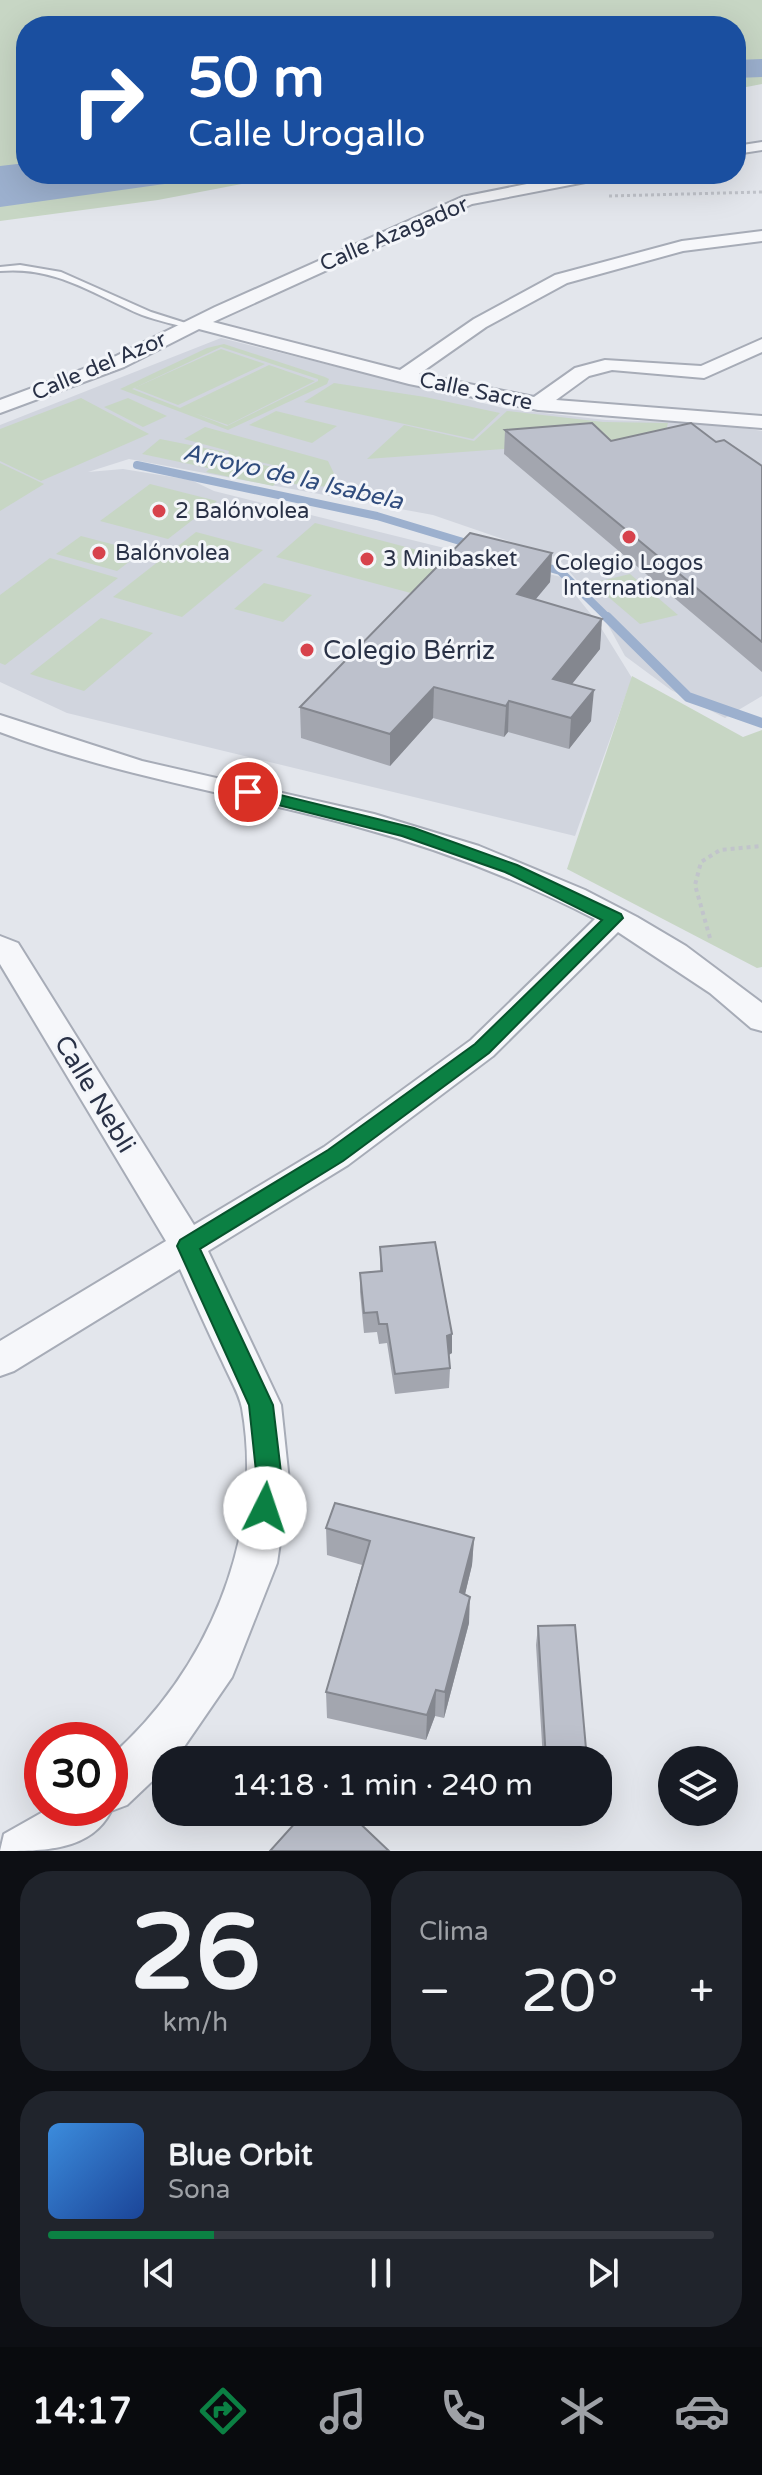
<!DOCTYPE html>
<html lang="es">
<head>
<meta charset="utf-8">
<style>
	:root { --surface:#171b24; --page:#20242c; --text:#f1f3f6; --muted:#9ea1a6; --line:#363941; --accent:#0b8043 }
	body { margin:0; font-family:"Varela Round",sans-serif; background:var(--page); color:var(--text); height:100vh; display:flex; flex-direction:column; font-size:30px; white-space:nowrap }
	* { box-sizing:border-box; margin:0 }
	p { font-size:26px; color:var(--muted) }
	.icon { flex:none; width:44px; height:44px; fill:none; stroke:currentColor; stroke-width:2; stroke-linecap:round; stroke-linejoin:round }
	.map { position:relative; height:1851px; overflow:hidden }
	.drawer { display:flex; flex-direction:column; gap:20px; padding:20px; background:#0d0f14; flex:1 }
	.drawer>* { flex:none }
	.banner { position:absolute; left:16px; top:16px; width:730px; height:168px; border-radius:32px; box-shadow:0 8px 32px #0002; background:#1a4fa0; color:#fff; overflow:hidden }
	.controls { position:absolute; left:658px; top:1746px; display:grid; gap:16px }
	.controls a { display:grid; place-items:center; width:80px; height:80px; border-radius:50%; background:var(--surface); box-shadow:0 8px 32px #0002; font-size:40px }
	.speed { position:absolute; left:24px; top:1722px; display:flex; gap:16px; font-size:40px; font-weight:700; text-align:center }
	.speed>* { display:grid; place-content:center; width:104px; height:104px; border-radius:50%; background:var(--surface); box-shadow:0 8px 32px #0002; line-height:1 }
	.speed .limit { border:12px solid #d22; background:#fff; color:#111 }
	.pin { position:absolute; display:grid; place-items:center; width:68px; height:68px; color:#fff; margin:-34px; border:4px solid #fff; border-radius:50%; box-shadow:0 2px 8px #0007 }
	.me { position:absolute; width:88px; margin:-44px; rotate:4deg; stroke-linejoin:round; filter:drop-shadow(0 0 6px #0008) }
	.turn { display:flex; align-items:center; gap:28px; height:168px; padding:0 40px; font-size:36px }
	.turn .icon { width:104px; height:104px; stroke-width:2.5 }
	.turn b { display:block; font-size:56px; line-height:68px }
	.big { font-size:60px; font-weight:600; line-height:1.1 }
	.drawer .card { flex:1; display:flex; flex-direction:column; justify-content:center; gap:12px; min-width:0; padding:0 28px; border-radius:32px; background:var(--page) }
	.drawer .dial { align-items:center; gap:0 }
	.dial b { font-size:104px; line-height:1 }
	.song { display:flex; align-items:center; gap:24px }
	.cover { width:96px; height:96px; border-radius:12px; background:linear-gradient(135deg,hsl(210 70% 55%),hsl(220 70% 35%)) }
	.played { height:8px; border-radius:4px; background:linear-gradient(90deg,var(--accent) 25%,var(--line) 25%) }
	.keys { display:flex; justify-content:space-around; direction:ltr }
	.heat { display:flex; justify-content:space-between; align-items:center; font-size:44px; direction:ltr }
	.drawer .tiles { flex:1; display:grid; gap:20px; grid-template-columns:1fr 1fr }
	.card:last-child { grid-column:span 2 }
	.trip { position:absolute; left:152px; top:1746px; width:460px; height:80px; border-radius:32px; background:var(--surface); box-shadow:0 8px 32px #0002; font-weight:600; line-height:80px; text-align:center }
	.tabs { display:flex; height:128px; justify-content:space-around; align-items:center; background:#090b0e; color:var(--muted) }
	.tabs .icon { width:56px; height:56px }
	.tabs .selected { color:var(--accent) }
	.tabs b { font-size:36px; color:var(--text) }
	.map>svg:first-child { display:block }
	.built { fill:#d1d5de }
	.green { fill:#c7d6c4; fill-rule:evenodd }
	.water { fill:#9cb0ce }
	.lines { fill:none; stroke-linecap:round; stroke-linejoin:round }
	.stream-far1 { stroke:#9cb0ce; stroke-width:8 }
	.stream { stroke:#9cb0ce; stroke-width:10 }
	.river { fill:#9cb0ce; fill-rule:evenodd }
	.lane-casing { stroke:#a7acb7; stroke-width:4 }
	.street-casing { stroke:#a7acb7; stroke-width:4 }
	.path-far1 { stroke:#c1c4cb; stroke-width:3; stroke-dasharray:3 3; stroke-linecap:butt }
	.path { stroke:#c1c4cb; stroke-width:4; stroke-dasharray:4 4; stroke-linecap:butt }
	.lane { fill:#f6f7fa; fill-rule:evenodd }
	.street { fill:#f6f7fa; fill-rule:evenodd }
	.wall { fill:#a3a6af }
	.shaded-wall { fill:#84878f }
	.building { fill:#bdc1cc; stroke:#84878f; stroke-width:2 }
	.route { fill:#0b8043; stroke:#07532c; stroke-width:2 }
	.poi-dot { fill:#d7424c; stroke:#f3f5f9; stroke-width:3 }
	.labels { text-anchor:middle; dominant-baseline:central; stroke-width:6; stroke-linejoin:round; paint-order:stroke }
	.far-street-label { font-size:22px; fill:#293146; stroke:#f3f5f9 }
	.far-poi-label { font-size:22px; fill:#293146; stroke:#f3f5f9; text-anchor:start }
	.far-water-label { font-size:24px; font-style:italic; fill:#304c7d; stroke:#f3f5f9 }
	.poi-label { font-size:26px; fill:#293146; stroke:#f3f5f9; text-anchor:start }
	.street-label { font-size:26px; fill:#293146; stroke:#f3f5f9 }
</style>
</head>
<body>
<div class="map">
<svg width="762" height="1851" viewBox="0 0 762 1851">
	<rect width="100%" height="100%" fill="#e3e6ec"/>
	<polygon class="built" points="221,338 507,409 606,420 712,423 762,431 762,696 725,718 671,690 625,656 596,603 558,558 433,515 129,459 88,472 123,469 191,480 214,491 561,577 598,623 632,678 575,836 67,713 0,682 0,425"/>
	<g class="green">
		<polygon points="0,0 762,0 762,84 736,89 736,26 26,26 26,174 294,174 158,200 0,221"/>
		<path d="M224 344 325 377 329 379 327 384 228 430 120 389 207 348ZM221 347 318 379V381L227 426 194 413 228 425 315 381 269 365 180 408 132 389Z"/>
		<polygon points="221,349 265,364 178,405 134,388"/>
		<polygon points="334,383 425,397 500,413 473,439 304,402"/>
		<polygon points="81,398 149,434 41,481 0,461 0,429"/>
		<polygon points="128,398 167,416 143,427 104,407"/>
		<polygon points="276,411 337,426 312,443 249,425"/>
		<polygon points="507,411 603,422 668,423 665,434 608,445 585,443 367,459 404,425 474,441"/>
		<polygon points="205,427 328,461 341,488 281,483 291,469 228,455 229,451 184,439"/>
		<polygon points="160,439 225,452 208,468 142,454"/>
		<polygon points="222,457 289,470 273,486 206,472"/>
		<polygon points="0,463 44,484 0,511"/>
		<polygon points="150,484 217,501 168,539 100,521"/>
		<polygon points="315,523 459,561 422,596 276,557"/>
		<polygon points="196,532 263,550 182,617 113,597"/>
		<polygon points="81,536 142,552 117,571 56,554"/>
		<polygon points="50,558 118,578 5,665 0,663 0,595"/>
		<polygon points="630,574 678,615 640,624 592,583"/>
		<polygon points="264,583 312,595 283,622 234,609"/>
		<polygon points="101,618 153,633 84,691 30,674"/>
		<polygon points="632,676 743,737 762,730 762,967 757,968 567,869"/>
	</g>
	<polygon class="water" points="26,163 26,174 236,174 0,207 0,166"/>
	<g class="lines">
		<g class="stream-far1">
			<polyline points="137,465 377,516 473,545"/>
			<polyline points="539,565 560,571 609,619"/>
		</g>
		<polyline class="stream" points="607,617 688,697 762,723"/>
		<polygon class="river" points="762,59 762,77 736,78 736,60"/>
		<g class="lane-casing">
			<path id="lane" d="M20 265 61 272 151 312 195 326 191 329C175 324 158 321 142 315 93 294 56 266 0 271V267Z"/>
		</g>
		<g class="street-casing">
			<g id="street">
				<polygon points="762,142 762,150 736,154 736,146"/>
				<polygon points="577,174 609,174 601,179 472,204 213,322 400,370 474,319 555,275 682,241 762,231 762,241 683,251 567,283 486,327 419,374 534,397 575,368 605,360 701,366 762,339 762,352 704,378 612,370 589,376 556,400 762,416 762,428 538,410 409,384 199,329 124,367 0,413 0,400 110,359 215,307 462,197"/>
				<path d="M0 715 142 761 374 814 479 846 585 890 637 917 686 946 762 1003V1031L751 1028 710 993 618 932 493 1056 348 1165 208 1251 281 1405 289 1481 277 1563 238 1662 232 1677 175 1760H166V1768L127 1805 111 1811C91 1851 43 1851 0 1851L4 1834 50 1808H110V1757C207 1672 265 1537 242 1408 239 1393 229 1377 223 1363 208 1332 194 1300 180 1269L14 1371 0 1376V1341L166 1241 0 964V936L18 943 194 1225 324 1147 471 1040 595 919C519 880 440 849 358 827 238 794 116 776 0 732Z"/>
			</g>
		</g>
		<polyline class="path-far1" points="609,196 762,192"/>
		<polyline class="path" points="710,938 695,885 701,862 720,850 762,846"/>
		<use href="#lane" class="lane"/>
		<use href="#street" class="street"/>
	</g>
	<g class="wall">
		<polygon points="505,430 611,441 716,442 762,466 762,672 504,454"/>
		<polygon points="552,553 550,582 535,600 600,649 572,684 591,721 569,749 508,732 504,737 433,718 390,766 301,738 300,707"/>
		<polygon points="380,1247 452,1353 449,1355 450,1368 449,1388 395,1394 387,1343 379,1344 377,1332 364,1333 360,1292 360,1273 380,1271"/>
		<polygon points="326,1528 474,1538 472,1565 465,1594 469,1623 444,1718 435,1716 426,1740 327,1718 326,1692 362,1565 327,1555"/>
		<polygon points="538,1626 587,1760 543,1760 536,1645"/>
	</g>
	<g class="shaded-wall">
		<polygon points="552,553 550,582 515,624 517,594"/>
		<polygon points="602,619 600,649 551,710 553,679"/>
		<polygon points="434,687 433,718 390,766 390,734"/>
		<polygon points="594,690 591,721 569,749 571,718"/>
		<polygon points="509,701 508,732 504,737 506,706"/>
		<polygon points="452,1334 452,1353 446,1356 447,1336"/>
		<polygon points="474,1538 472,1565 459,1619 460,1592"/>
		<polygon points="470,1597 469,1623 444,1718 445,1692"/>
		<polygon points="436,1690 435,1716 426,1740 427,1715"/>
	</g>
	<g class="building">
		<polygon points="592,423 611,441 691,423 716,442 724,440 762,466 762,642 505,430"/>
		<polygon points="470,533 552,553 517,594 602,619 553,679 594,690 571,718 509,701 506,706 434,687 390,734 300,707"/>
		<polygon points="435,1242 452,1334 447,1336 450,1368 395,1374 387,1324 379,1324 377,1312 364,1313 360,1273 382,1271 380,1247"/>
		<polygon points="335,1503 474,1538 460,1592 470,1597 445,1692 436,1690 427,1715 326,1692 370,1541 326,1528"/>
		<polygon points="575,1625 587,1760 546,1760 538,1626"/>
		<polygon points="305,1812 327,1812 341,1824 350,1814 389,1851 270,1851"/>
	</g>
	<polygon class="route" points="248,787 414,828 517,865 621,914 623,918 489,1053 343,1161 200,1249 273,1405 282,1481 274,1516 265,1519 256,1516 252,1508 257,1481 249,1405 177,1246 180,1240 328,1150 475,1044 602,920 505,872 402,836 242,796 240,792 242,789"/>
	<g class="poi-dot">
		<circle cx="159" cy="511" r="8"/>
		<circle cx="629" cy="537" r="8"/>
		<circle cx="99" cy="553" r="8"/>
		<circle cx="367" cy="559" r="8"/>
		<circle cx="307" cy="650" r="8"/>
	</g>
	<g class="labels">
		<g class="far-street-label">
			<text transform="translate(394 234) rotate(-23)">Calle Azagador</text>
			<text transform="translate(99 366) rotate(-23)">Calle del Azor</text>
			<text transform="translate(476 391) rotate(12)">Calle Sacre</text>
		</g>
		<g class="far-poi-label">
			<text x="175" y="511">2 Balónvolea</text>
			<text x="115" y="553">Balónvolea</text>
			<text x="383" y="559">3 Minibasket</text>
			<text x="629" y="563" text-anchor="middle">Colegio Logos<tspan x="629" dy="25">International</tspan></text>
		</g>
		<g class="far-water-label">
			<text transform="translate(293 477) rotate(13)">Arroyo de la Isabela</text>
		</g>
		<g class="poi-label">
			<text x="323" y="650">Colegio Bérriz</text>
		</g>
		<g class="street-label">
			<text transform="translate(95 1094) rotate(59)">Calle Nebli</text>
		</g>
	</g>
</svg>
<div class="controls">
<a><svg class="icon" aria-label="layers" viewBox="0 0 24 24"><path d="M12 4l9 5-9 5-9-5zM3 14l9 5 9-5"/></svg></a>
</div>
<div class="speed"><div class="limit">30</div></div>
<div class="pin" style="left:248px;top:792px;background:#d93025"><svg class="icon" aria-label="arrive" viewBox="0 0 24 24"><path d="M6 21V4h12l-3 4 3 4H6"/></svg></div>
<svg class="me" style="left:265px;top:1508px" viewBox="-20 -20 40 40"><circle r="19" fill="#fff"/><path d="M0-13L10 11 0 6-10 11z" fill="#0b8043"/></svg>
<div class="trip">14:18 · 1 min · 240 m</div>
<div class="banner">
<div class="turn"><svg class="icon" aria-label="right" viewBox="0 0 24 24"><path d="M7 20v-9h11M14 6l5 5-5 5"/></svg><div><b>50 m</b>Calle Urogallo</div></div>
</div>
</div>
<section class="drawer">
<div class="tiles">
<div class="card dial"><b>26</b><p>km/h</p></div>
<div class="card"><p>Clima</p>
<div class="heat"><a>−</a><b class="big">20°</b><a>+</a></div>
</div>
<div class="card">
<div class="song"><i class="cover"></i><div><b>Blue Orbit</b><p>Sona</p></div></div>
<div class="played"></div>
<div class="keys"><svg class="icon" aria-label="previous" viewBox="0 0 24 24"><path d="M18 5L8 12l10 7zM5 5v14"/></svg><svg class="icon" aria-label="pause" viewBox="0 0 24 24"><path d="M8 5v14M16 5v14"/></svg><svg class="icon" aria-label="next" viewBox="0 0 24 24"><path d="M6 5l10 7-10 7zM19 5v14"/></svg></div>
</div>
</div>
</section>
<nav class="tabs">
<b>14:17</b>
<svg class="icon selected" aria-label="directions" viewBox="0 0 24 24"><path d="M12 3l9 9-9 9-9-9zM9 14v-3h6M13 9l2 2-2 2"/></svg>
<svg class="icon" aria-label="music" viewBox="0 0 24 24"><path d="M9 18V5l10-2v13"/><circle cx="6" cy="18" r="3"/><circle cx="16" cy="16" r="3"/></svg>
<svg class="icon" aria-label="phone" viewBox="0 0 24 24"><path d="M5 4h4l2 5-3 2q2 4 5 5l2-3 5 2v4C11 20 4 13 5 4z"/></svg>
<svg class="icon" aria-label="climate" viewBox="0 0 24 24"><path d="M12 3v18M4 7l16 10M4 17L20 7"/></svg>
<svg class="icon" aria-label="car" viewBox="0 0 24 24"><path d="M5 17H2v-5l4-1 3-4h7l3 4 3 1v5h-3M9 17h6M6 11h13"/><circle cx="7" cy="17" r="2"/><circle cx="17" cy="17" r="2"/></svg>
</nav>
</body>
</html>
